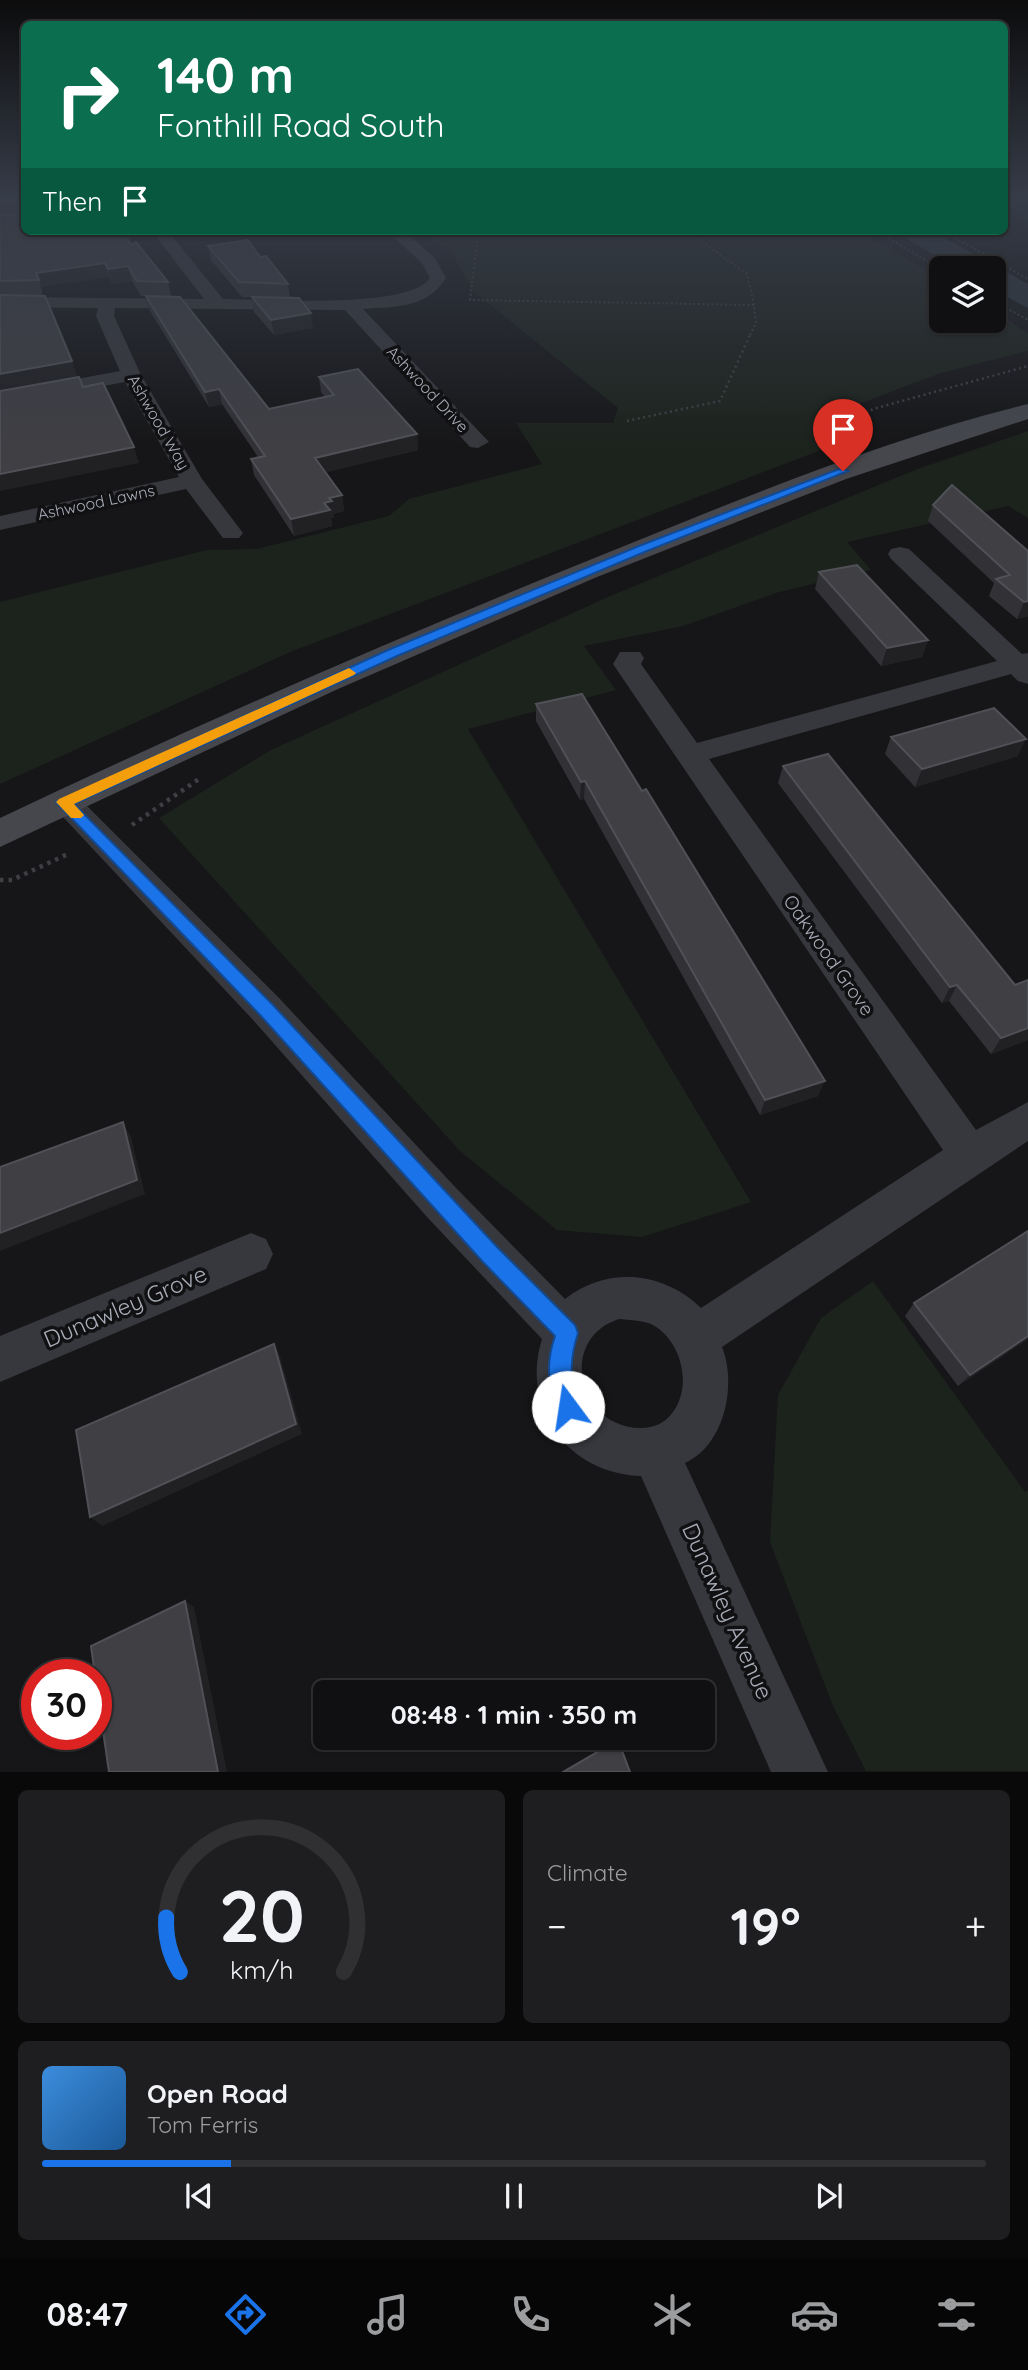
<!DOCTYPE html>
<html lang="en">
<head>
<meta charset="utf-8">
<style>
	:root { --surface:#101012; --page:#1e1e20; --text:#f1f3f6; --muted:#9c9d9f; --line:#303032; --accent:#1a73e8 }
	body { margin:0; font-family:Quicksand,sans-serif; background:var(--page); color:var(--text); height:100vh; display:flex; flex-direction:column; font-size:26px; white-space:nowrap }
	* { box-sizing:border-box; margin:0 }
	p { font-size:23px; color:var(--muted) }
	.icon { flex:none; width:38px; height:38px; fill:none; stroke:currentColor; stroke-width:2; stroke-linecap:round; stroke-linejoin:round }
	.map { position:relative; height:1772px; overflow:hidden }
	.panel { display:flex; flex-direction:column; gap:18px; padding:18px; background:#09090a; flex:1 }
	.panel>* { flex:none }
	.banner { position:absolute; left:21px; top:21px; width:987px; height:214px; border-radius:10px; box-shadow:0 2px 5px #0004,0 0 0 2px var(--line); background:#0b6e4f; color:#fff; overflow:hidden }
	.tools { position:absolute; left:929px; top:256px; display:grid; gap:14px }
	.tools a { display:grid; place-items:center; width:77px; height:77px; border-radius:10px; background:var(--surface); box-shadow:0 2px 5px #0004,0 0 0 2px var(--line); font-size:35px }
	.speed { position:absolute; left:21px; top:1659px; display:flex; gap:14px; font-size:35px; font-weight:700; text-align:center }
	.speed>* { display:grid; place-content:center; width:91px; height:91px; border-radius:50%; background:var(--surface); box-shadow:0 2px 5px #0004,0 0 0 2px var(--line); line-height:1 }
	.speed .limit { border:10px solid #d22; background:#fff; color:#111 }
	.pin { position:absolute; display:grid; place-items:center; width:60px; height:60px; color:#fff; margin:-72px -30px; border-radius:50% 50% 50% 0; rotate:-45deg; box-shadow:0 0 7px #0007 }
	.pin .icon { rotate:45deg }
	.me { position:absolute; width:77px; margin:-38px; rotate:346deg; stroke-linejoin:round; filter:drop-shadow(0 0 5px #0008) }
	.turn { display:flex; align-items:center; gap:24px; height:147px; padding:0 21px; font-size:32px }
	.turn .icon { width:91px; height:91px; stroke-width:2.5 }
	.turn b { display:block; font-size:49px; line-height:60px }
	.then { display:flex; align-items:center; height:66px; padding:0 21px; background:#0003; gap:14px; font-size:26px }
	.big { font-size:52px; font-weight:800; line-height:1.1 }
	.panel .tile { flex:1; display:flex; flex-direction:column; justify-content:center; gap:10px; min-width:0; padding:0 24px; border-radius:10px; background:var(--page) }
	.panel .dial { align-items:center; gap:0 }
	.dial svg { height:182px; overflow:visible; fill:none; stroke:var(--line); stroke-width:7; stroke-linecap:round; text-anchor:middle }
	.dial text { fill:var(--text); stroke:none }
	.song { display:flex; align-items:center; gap:21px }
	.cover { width:84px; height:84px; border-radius:10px; background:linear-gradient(135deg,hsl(210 70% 55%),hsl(210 70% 35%)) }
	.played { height:7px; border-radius:4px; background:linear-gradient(90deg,var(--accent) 20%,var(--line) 20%) }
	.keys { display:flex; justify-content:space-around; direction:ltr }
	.heat { display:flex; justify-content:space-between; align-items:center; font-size:38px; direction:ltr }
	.panel .tiles { flex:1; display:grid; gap:18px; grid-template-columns:1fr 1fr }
	.tile:last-child { grid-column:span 2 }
	.trip { position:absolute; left:313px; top:1680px; width:402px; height:70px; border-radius:10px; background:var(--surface); box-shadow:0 2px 5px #0004,0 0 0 2px var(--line); font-weight:800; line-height:70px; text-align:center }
	.dock { display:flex; height:112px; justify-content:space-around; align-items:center; background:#060607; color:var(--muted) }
	.dock .icon { width:49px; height:49px }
	.dock .current { color:var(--accent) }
	.dock b { font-size:32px; color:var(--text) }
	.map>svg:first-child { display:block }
	.green { fill:#1c231d }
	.water { fill:#2c353c }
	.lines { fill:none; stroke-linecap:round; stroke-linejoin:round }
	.path-far2 { stroke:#3d3f44; stroke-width:2; stroke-dasharray:2 2.5; stroke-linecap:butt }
	.path-far1 { stroke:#3d3f44; stroke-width:2.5; stroke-dasharray:2 3.5; stroke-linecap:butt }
	.path { stroke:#3d3f44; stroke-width:4.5; stroke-dasharray:3.5 5; stroke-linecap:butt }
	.street { fill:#37383d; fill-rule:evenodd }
	.secondary { fill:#45474d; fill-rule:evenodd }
	.wall { fill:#323236 }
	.shaded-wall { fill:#212124 }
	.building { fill:#3f3f44; stroke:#4f5156; stroke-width:2 }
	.route { fill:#1a73e8; stroke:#114b97; stroke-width:2 }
	.slow { fill:#f59e0b }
	.labels { text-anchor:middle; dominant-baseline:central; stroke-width:7; stroke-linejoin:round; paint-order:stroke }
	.far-street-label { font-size:16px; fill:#a8adb8; stroke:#111113 }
	.street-label { font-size:19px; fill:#a8adb8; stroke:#111113 }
	.near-street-label { font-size:23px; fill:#a8adb8; stroke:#111113 }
</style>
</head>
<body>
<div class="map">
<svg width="1028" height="1772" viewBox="0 0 1028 1772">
	<rect width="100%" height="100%" fill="#161618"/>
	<g class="green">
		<polygon points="1005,198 1028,198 1028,228 1019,219 1005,213"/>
		<polygon points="860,231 941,279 942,320 994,320 994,310 1028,334 1028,351 941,373 835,413 832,446 290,652 0,784 0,602 207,550 257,549 389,516 409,499 542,464 516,423 613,423 618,408 473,291 452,252 419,232"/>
		<polygon points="1028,431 1028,518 1008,506 847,542 871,570 779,592 683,626 584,646 616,690 468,729 751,1202 642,1237 557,1230 460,1151 159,818 271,750 608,597 915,470"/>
		<polygon points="873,1281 1025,1492 1028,1490 1028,1771 866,1771 833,1706 770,1542 778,1395 821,1318"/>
	</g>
	<polygon class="water" points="894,231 932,231 1028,284 1028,308 994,290 994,268 956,268"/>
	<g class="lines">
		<g class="path-far2">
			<polyline points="1010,198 1028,219"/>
			<polyline points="1004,205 1017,208"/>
			<polyline points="530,231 478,234 470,300 754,305 756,323 749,337"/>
			<polyline points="687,231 747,274 754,305"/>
			<polyline points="877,231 942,270"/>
			<polyline points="943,231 1028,279"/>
			<polyline points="994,301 1028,320"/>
		</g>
		<g class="path-far1">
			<polyline points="627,421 720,401 750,335"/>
			<polyline points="851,438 851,423 873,409 1028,366"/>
		</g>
		<g class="path">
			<polyline points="132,825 199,779"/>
			<polyline points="0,880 12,880 70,853"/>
		</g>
		<g class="street">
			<path d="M152 231H168L223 299C263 299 408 310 430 278L422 263 387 231H404L435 258 446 278C426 309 397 306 363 309L489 442 478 448 470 447 345 310 115 308 114 316 141 375 202 479 243 533 239 538H223L186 489 0 530V516L179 477 125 382 0 405V393L120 371 96 316 98 308 0 307V297L204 299Z"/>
			<path d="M900 547 909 549 1022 654 1028 653V684L1018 681 1011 674 709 759 976 1130 1028 1102V1141L722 1347C737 1384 725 1445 685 1463L828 1772H771L641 1476C569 1474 520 1409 542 1339L427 1217 254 1021 49 802 53 794 64 791 75 794 280 999 457 1189 565 1299C607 1266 663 1271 701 1308L943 1150 613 664 620 652H640L644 658 641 664 697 743 997 661 891 559 888 554 891 549ZM619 1319C629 1320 641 1320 651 1324 681 1339 693 1385 673 1412 665 1423 654 1428 641 1428 578 1428 557 1339 619 1319Z"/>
			<polygon points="251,1233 266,1239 273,1254 266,1269 0,1382 0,1336"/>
		</g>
		<path class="secondary" d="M1028 404V419L846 479 597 577 338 689 0 847V818C196 725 396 638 597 557 738 500 881 440 1028 404Z"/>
	</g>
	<g class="wall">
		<polygon points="0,198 24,198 131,245 168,282 171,296 141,296 132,281 112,284 109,277 41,287 43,295 0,295"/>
		<polygon points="208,246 260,257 288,284 290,298 313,328 274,335 254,312 252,297 268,297 242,297 211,260"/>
		<polygon points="146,296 269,409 325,397 321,392 319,377 417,434 418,450 326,472 342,495 344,511 333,514 334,518 331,518 332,526 294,536 254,475 251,459 258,457 222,404 209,407 150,311"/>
		<polygon points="933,505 1028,551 1028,616 1017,619 989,596 994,583 928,521"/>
		<polygon points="819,572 928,640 922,657 881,666 815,589"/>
		<polygon points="536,704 818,1096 760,1115 584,799 580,800 536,721"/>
		<polygon points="891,737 1018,756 915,787 885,754"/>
		<polygon points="783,766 1028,1040 991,1054 949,1001 942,1003 778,783"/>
		<polygon points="1028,1231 1028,1339 958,1386 905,1316 914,1303"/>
	</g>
	<g class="shaded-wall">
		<polygon points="105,263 109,277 41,287 36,273"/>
		<polygon points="128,266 132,281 112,284 108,269"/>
		<polygon points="311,313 313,328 274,335 271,320"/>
		<polygon points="72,361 77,376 0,390 0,374"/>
		<polygon points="219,389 222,404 209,407 205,392"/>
		<polygon points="417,434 418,450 318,474 315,458"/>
		<polygon points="134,447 139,463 0,491 0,474"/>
		<polygon points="342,495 344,511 333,514 334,518 331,518 332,526 294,536 291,519 324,503 329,498"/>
		<polygon points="1028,601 1028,616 1017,619 1024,602"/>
		<polygon points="928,640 922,657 881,666 887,648"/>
		<polygon points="1026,739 1018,756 915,787 922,769"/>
		<polygon points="585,781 584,799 580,800 581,782"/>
		<polygon points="957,985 949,1001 942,1003 950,987"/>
		<polygon points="1028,1028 1028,1040 991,1054 1001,1038"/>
		<polygon points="825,1081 818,1096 760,1115 765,1100"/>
		<polygon points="123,1122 131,1137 145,1194 0,1251 0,1233"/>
		<polygon points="1028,1336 1028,1339 958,1386 970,1375"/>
		<polygon points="274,1344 280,1356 302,1434 102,1526 90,1517"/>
		<polygon points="185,1601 194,1607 227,1772 218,1772"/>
	</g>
	<g class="building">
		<polygon points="0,198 24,198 24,231 123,231 131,245 136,242 168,282 137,281 128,266 108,269 105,263 36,273 39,280 0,281 0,215 20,216 22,204 0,202"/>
		<polygon points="248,240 260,257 266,256 288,284 239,282 208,246"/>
		<polygon points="0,295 45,296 72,361 0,374"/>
		<polygon points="146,296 180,297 269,409 334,395 319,377 358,369 417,434 315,458 342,495 329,498 332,501 324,503 330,510 291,519 251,459 265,456 219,389 205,392"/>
		<polygon points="252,297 299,298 311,313 271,320"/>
		<polygon points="79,377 83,387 103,383 134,447 0,474 0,391"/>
		<polygon points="952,485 1028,551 1028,601 1024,602 996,579 1010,575 933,505"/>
		<polygon points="857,565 928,640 887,648 819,572"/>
		<polygon points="582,694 642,791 646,789 825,1081 765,1100 585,781 581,782 536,704"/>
		<polygon points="994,708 1026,739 922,769 891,737"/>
		<polygon points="828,754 1015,985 1028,980 1028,1028 1001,1038 957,985 950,987 783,766"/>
		<polygon points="123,1122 137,1180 0,1233 0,1167"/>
		<polygon points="1028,1231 1028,1336 970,1375 914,1303"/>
		<polygon points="274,1344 296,1424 90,1517 76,1430"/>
		<polygon points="185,1601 218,1772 109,1772 96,1682 96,1675 95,1675 91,1646"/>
		<polygon points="618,1740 630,1772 563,1772"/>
	</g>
	<linearGradient id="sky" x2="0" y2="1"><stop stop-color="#0c0c0d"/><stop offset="0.44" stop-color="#363c48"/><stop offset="1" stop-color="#363c48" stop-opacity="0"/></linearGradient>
	<rect width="1028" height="446" fill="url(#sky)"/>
	<path class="route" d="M839 469 848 471 647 551 397 656 74 804 273 1005 497 1247 575 1325 578 1333C569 1361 570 1380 579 1407L576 1415 568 1419 560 1415C548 1387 545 1365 555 1336L483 1262 261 1016 56 802 388 650 639 546Z"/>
	<polygon class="slow" points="349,668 356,673 354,675 74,804 84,815 81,818 71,818 56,802 59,799"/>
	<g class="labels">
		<g class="far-street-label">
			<text transform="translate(428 389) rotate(47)">Ashwood Drive</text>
			<text transform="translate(159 422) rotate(60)">Ashwood Way</text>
			<text transform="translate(96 502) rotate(-12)">Ashwood Lawns</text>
		</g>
		<g class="street-label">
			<text transform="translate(829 955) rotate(55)">Oakwood Grove</text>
		</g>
		<g class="near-street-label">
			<text transform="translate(125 1306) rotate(-23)">Dunawley Grove</text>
			<text transform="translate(728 1611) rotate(66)">Dunawley Avenue</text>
		</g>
	</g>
</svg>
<div class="tools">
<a><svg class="icon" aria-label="layers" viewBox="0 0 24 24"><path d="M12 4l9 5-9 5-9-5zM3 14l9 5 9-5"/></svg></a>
</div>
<div class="speed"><div class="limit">30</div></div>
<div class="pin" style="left:843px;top:471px;background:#d93025"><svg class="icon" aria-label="arrive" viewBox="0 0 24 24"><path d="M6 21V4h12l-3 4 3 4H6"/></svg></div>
<svg class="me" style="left:568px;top:1407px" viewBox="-20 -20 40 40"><circle r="19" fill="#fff"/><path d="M0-13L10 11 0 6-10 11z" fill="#1a73e8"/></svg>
<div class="trip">08:48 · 1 min · 350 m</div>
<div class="banner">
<div class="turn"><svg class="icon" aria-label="right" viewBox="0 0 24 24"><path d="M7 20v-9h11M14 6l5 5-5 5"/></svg><div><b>140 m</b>Fonthill Road South</div></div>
<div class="then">Then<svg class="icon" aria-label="arrive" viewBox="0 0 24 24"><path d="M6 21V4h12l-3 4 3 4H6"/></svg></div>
</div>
</div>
<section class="panel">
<div class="tiles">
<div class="tile dial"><svg viewBox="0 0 100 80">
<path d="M14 69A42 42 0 1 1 86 69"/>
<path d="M14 69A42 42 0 0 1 8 45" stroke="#1a73e8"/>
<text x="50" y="56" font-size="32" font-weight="700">20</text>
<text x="50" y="72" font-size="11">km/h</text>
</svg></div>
<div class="tile"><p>Climate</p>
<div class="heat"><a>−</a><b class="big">19°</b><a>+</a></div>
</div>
<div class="tile">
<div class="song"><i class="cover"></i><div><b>Open Road</b><p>Tom Ferris</p></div></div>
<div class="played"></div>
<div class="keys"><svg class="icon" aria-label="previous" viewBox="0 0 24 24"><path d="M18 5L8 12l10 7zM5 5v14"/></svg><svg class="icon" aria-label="pause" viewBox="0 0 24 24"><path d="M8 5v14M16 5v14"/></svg><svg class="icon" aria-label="next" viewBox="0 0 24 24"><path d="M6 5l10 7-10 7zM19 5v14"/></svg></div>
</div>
</div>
</section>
<nav class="dock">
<b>08:47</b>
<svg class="icon current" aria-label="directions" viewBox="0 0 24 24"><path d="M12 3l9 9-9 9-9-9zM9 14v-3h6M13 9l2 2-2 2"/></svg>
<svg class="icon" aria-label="music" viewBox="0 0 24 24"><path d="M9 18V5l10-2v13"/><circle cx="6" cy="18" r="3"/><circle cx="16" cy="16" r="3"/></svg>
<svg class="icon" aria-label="phone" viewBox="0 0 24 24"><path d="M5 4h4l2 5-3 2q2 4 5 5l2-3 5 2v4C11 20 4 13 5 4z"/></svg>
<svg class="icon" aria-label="climate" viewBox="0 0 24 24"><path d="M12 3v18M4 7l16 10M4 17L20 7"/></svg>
<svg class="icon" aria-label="car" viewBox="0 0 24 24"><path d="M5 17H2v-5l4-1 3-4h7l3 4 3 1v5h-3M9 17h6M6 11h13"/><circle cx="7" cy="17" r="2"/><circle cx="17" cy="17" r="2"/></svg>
<svg class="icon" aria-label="filters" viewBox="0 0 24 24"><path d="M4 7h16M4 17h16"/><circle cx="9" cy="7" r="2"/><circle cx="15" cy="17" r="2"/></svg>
</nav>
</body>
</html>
